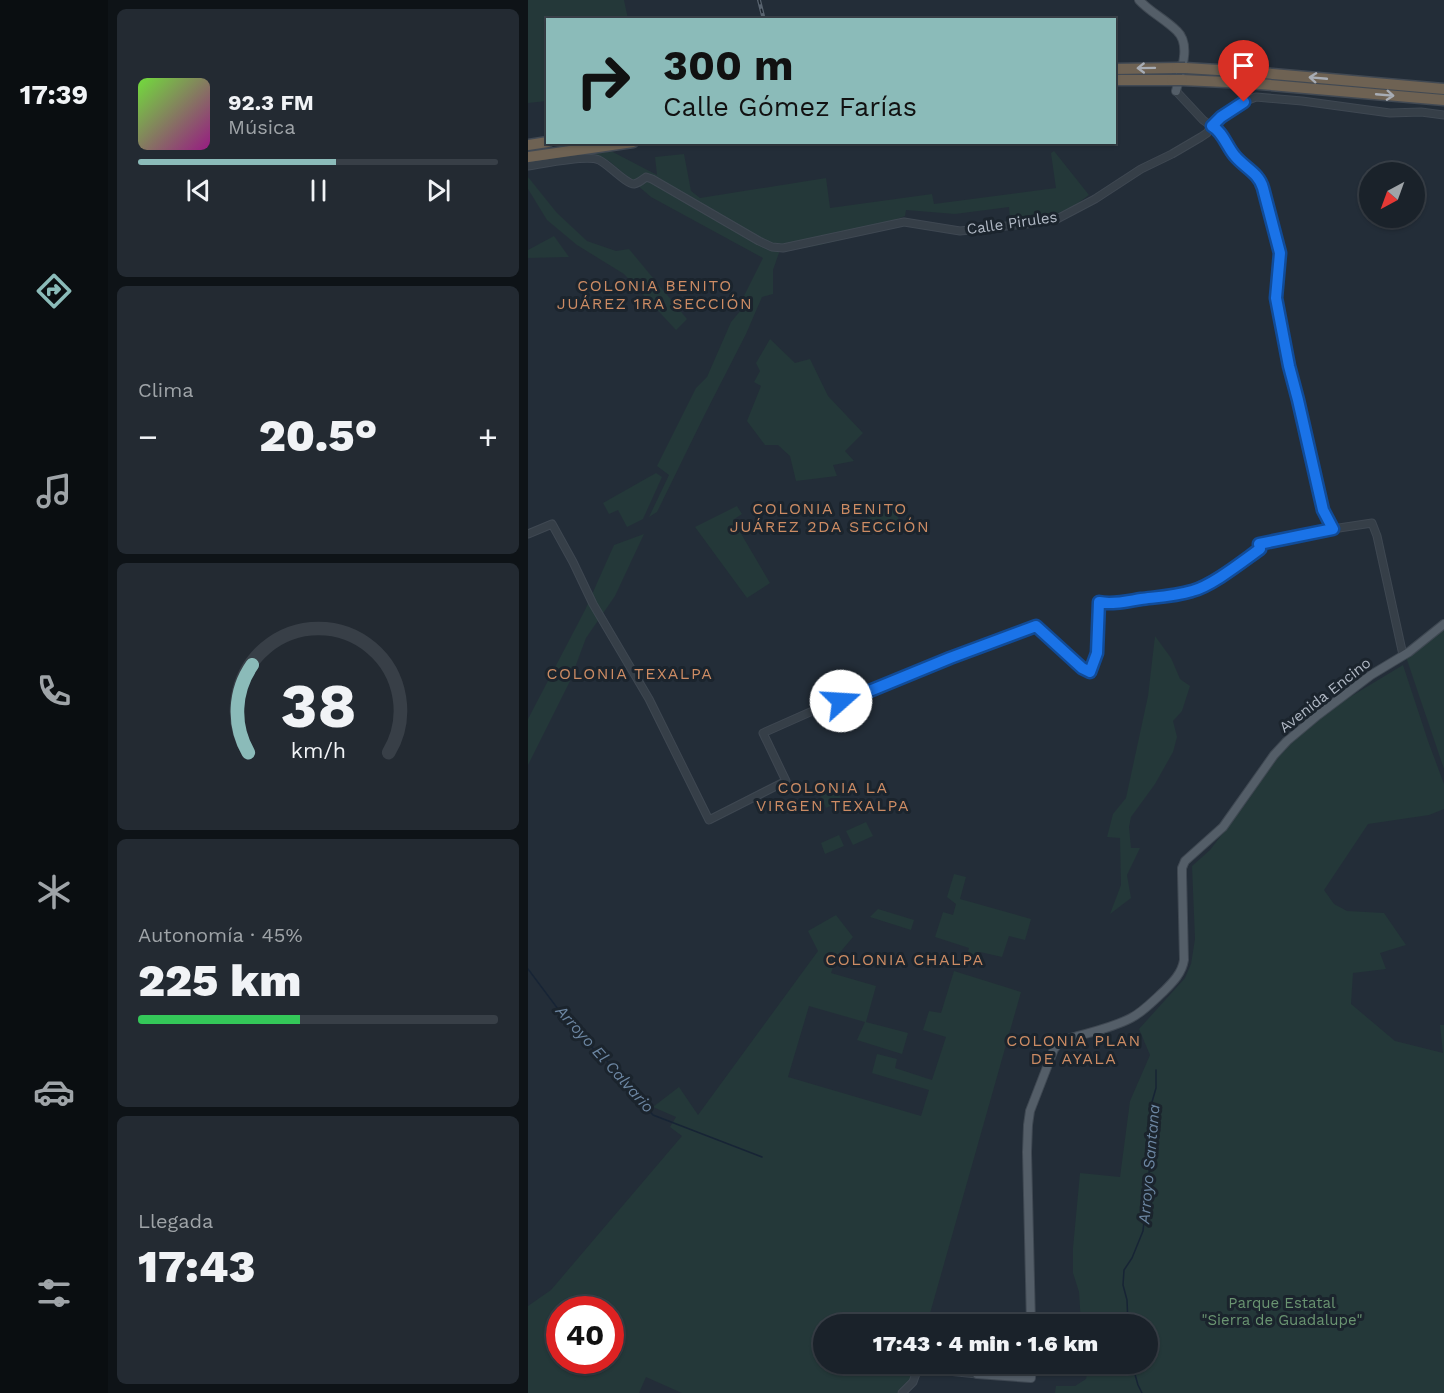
<!DOCTYPE html>
<html lang="es">
<head>
<meta charset="utf-8">
<style>
	:root { --surface:#1a222a; --page:#232a32; --text:#f1f3f6; --muted:#9fa4a8; --line:#383f47; --accent:#8bbbb9 }
	body { margin:0; font-family:"Work Sans",sans-serif; background:var(--page); color:var(--text); height:100vh; display:flex; flex-direction:column; font-size:22px; white-space:nowrap }
	* { box-sizing:border-box; margin:0 }
	p { font-size:20px; color:var(--muted) }
	.icon { flex:none; width:33px; height:33px; fill:none; stroke:currentColor; stroke-width:2; stroke-linecap:round; stroke-linejoin:round }
	.map { position:relative; flex:1; overflow:hidden }
	.details { display:flex; flex-direction:column; gap:9px; padding:9px; background:#0e1317; width:420px }
	.details>* { flex:none }
	.guide { position:absolute; left:18px; top:18px; width:570px; height:126px; border-radius:0px; box-shadow:0 2px 4px #0004,0 0 0 2px var(--line); background:#8bbbb9; color:#111; overflow:hidden }
	.needle { width:39px; rotate:221deg }
	.controls { position:absolute; left:831px; top:162px; display:grid; gap:12px }
	.controls a { display:grid; place-items:center; width:66px; height:66px; border-radius:50%; background:var(--surface); box-shadow:0 2px 4px #0004,0 0 0 2px var(--line); font-size:30px }
	.speed { position:absolute; left:18px; top:1296px; display:flex; gap:12px; font-size:30px; font-weight:700; text-align:center }
	.speed>* { display:grid; place-content:center; width:78px; height:78px; border-radius:50%; background:var(--surface); box-shadow:0 2px 4px #0004,0 0 0 2px var(--line); line-height:1 }
	.speed .limit { border:9px solid #d22; background:#fff; color:#111 }
	.pin { position:absolute; display:grid; place-items:center; width:51px; height:51px; color:#fff; margin:-62px -26px; border-radius:50% 50% 50% 0; rotate:-45deg; box-shadow:0 0 6px #0007 }
	.pin .icon { rotate:45deg }
	.me { position:absolute; width:66px; margin:-33px; rotate:71deg; stroke-linejoin:round; filter:drop-shadow(0 0 4px #0008) }
	.turn { display:flex; align-items:center; gap:21px; height:126px; padding:0 18px; font-size:27px }
	.turn .icon { width:78px; height:78px; stroke-width:2.5 }
	.turn b { display:block; font-size:42px; line-height:51px }
	.big { font-size:45px; font-weight:800; line-height:1.1 }
	.details .tile { flex:1; display:flex; flex-direction:column; justify-content:center; gap:9px; min-width:0; padding:0 21px; border-radius:9px; background:var(--page) }
	.details .dial { align-items:center; gap:0 }
	.dial svg { height:156px; overflow:visible; fill:none; stroke:var(--line); stroke-width:7; stroke-linecap:round; text-anchor:middle }
	.dial text { fill:var(--text); stroke:none }
	.song { display:flex; align-items:center; gap:18px }
	.cover { width:72px; height:72px; border-radius:9px; background:linear-gradient(135deg,hsl(100 70% 55%),hsl(310 70% 35%)) }
	.played { height:6px; border-radius:3px; background:linear-gradient(90deg,var(--accent) 55%,var(--line) 55%) }
	.keys { display:flex; justify-content:space-around; direction:ltr }
	.heat { display:flex; justify-content:space-between; align-items:center; font-size:33px; direction:ltr }
	.charge { height:9px; border-radius:4px; background:linear-gradient(90deg,#34c759 45%,var(--line) 0) }
	.trip { position:absolute; left:285px; top:1314px; width:345px; height:60px; border-radius:30px; background:var(--surface); box-shadow:0 2px 4px #0004,0 0 0 2px var(--line); font-weight:800; line-height:60px; text-align:center }
	main { display:flex; flex:1; min-height:0 }
	.tabs { display:flex; flex-direction:column; width:108px; justify-content:space-around; align-items:center; background:#0a0e11; color:var(--muted) }
	.tabs .icon { width:42px; height:42px }
	.tabs .on { color:var(--accent) }
	.tabs b { font-size:27px; color:var(--text) }
	.map>svg:first-child { display:block }
	.green { fill:#243839; fill-rule:evenodd }
	.lines { fill:none; stroke-linecap:round; stroke-linejoin:round }
	.stream { stroke:#172435; stroke-width:1.5 }
	.minor-casing { stroke:#3f4852; stroke-width:9 }
	.major-casing { stroke:#3f4852; stroke-width:10 }
	.highway-casing { stroke:#414953; stroke-width:13 }
	.minor { stroke:#363f48; stroke-width:7 }
	.major { stroke:#545e68; stroke-width:8 }
	.highway { stroke:#6e6253; stroke-width:10 }
	.rail-casing { stroke:#58636f; stroke-width:4 }
	.rail { stroke:#1b242d; stroke-width:1.5; stroke-dasharray:4.5; stroke-linecap:butt }
	.highway-bridge-casing { stroke:#414953; stroke-width:13; stroke-linecap:butt }
	.highway-bridge { stroke:#6e6253; stroke-width:10 }
	.oneway { stroke:#a7acb4 }
	.route-casing { stroke:#114b97; stroke-width:15 }
	.route { stroke:#1a73e8; stroke-width:10 }
	.labels { text-anchor:middle; dominant-baseline:central; stroke-width:6; stroke-linejoin:round; paint-order:stroke }
	.street-label { font-size:15px; fill:#b1b9c5; stroke:#1b242d }
	.park-label { font-size:15px; fill:#6a9471; stroke:#1b242d }
	.neighbourhood-label { font-size:16px; letter-spacing:1.5px; fill:#cd8c64; stroke:#1b242d }
	.water-label { font-size:16px; font-style:italic; fill:#6c86a2; stroke:#1b242d }
</style>
</head>
<body>
<main>
<nav class="tabs">
<b>17:39</b>
<svg class="icon on" aria-label="directions" viewBox="0 0 24 24"><path d="M12 3l9 9-9 9-9-9zM9 14v-3h6M13 9l2 2-2 2"/></svg>
<svg class="icon" aria-label="music" viewBox="0 0 24 24"><path d="M9 18V5l10-2v13"/><circle cx="6" cy="18" r="3"/><circle cx="16" cy="16" r="3"/></svg>
<svg class="icon" aria-label="phone" viewBox="0 0 24 24"><path d="M5 4h4l2 5-3 2q2 4 5 5l2-3 5 2v4C11 20 4 13 5 4z"/></svg>
<svg class="icon" aria-label="climate" viewBox="0 0 24 24"><path d="M12 3v18M4 7l16 10M4 17L20 7"/></svg>
<svg class="icon" aria-label="car" viewBox="0 0 24 24"><path d="M5 17H2v-5l4-1 3-4h7l3 4 3 1v5h-3M9 17h6M6 11h13"/><circle cx="7" cy="17" r="2"/><circle cx="17" cy="17" r="2"/></svg>
<svg class="icon" aria-label="filters" viewBox="0 0 24 24"><path d="M4 7h16M4 17h16"/><circle cx="9" cy="7" r="2"/><circle cx="15" cy="17" r="2"/></svg>
</nav>
<section class="details">
<div class="tile">
<div class="song"><i class="cover"></i><div><b>92.3 FM</b><p>Música</p></div></div>
<div class="played"></div>
<div class="keys"><svg class="icon" aria-label="previous" viewBox="0 0 24 24"><path d="M18 5L8 12l10 7zM5 5v14"/></svg><svg class="icon" aria-label="pause" viewBox="0 0 24 24"><path d="M8 5v14M16 5v14"/></svg><svg class="icon" aria-label="next" viewBox="0 0 24 24"><path d="M6 5l10 7-10 7zM19 5v14"/></svg></div>
</div>
<div class="tile"><p>Clima</p>
<div class="heat"><a>−</a><b class="big">20.5°</b><a>+</a></div>
</div>
<div class="tile dial"><svg viewBox="0 0 100 80">
<path d="M14 69A42 42 0 1 1 86 69"/>
<path d="M14 69A42 42 0 0 1 16 24" stroke="#8bbbb9"/>
<text x="50" y="56" font-size="32" font-weight="700">38</text>
<text x="50" y="72" font-size="11">km/h</text>
</svg></div>
<div class="tile"><p>Autonomía · 45%</p><b class="big">225 km</b><div class="charge"></div></div>
<div class="tile"><p>Llegada</p><b class="big">17:43</b></div>
</section>
<div class="map">
<svg width="916" height="1393" viewBox="0 0 916 1393">
	<rect width="100%" height="100%" fill="#232d38"/>
	<g class="green">
		<polygon points="0,0 96,0 100,19 20,20 19,101 0,103"/>
		<path d="M83 151 129 175 127 157 156 154 163 191 172 198 298 178 302 208 404 194 406 204 528 188 523 153 526 151 561 195 546 206 524 216 482 220 481 207 427 214 378 210 377 216C337 232 295 249 252 250L245 270V294L234 297 218 334 177 414 129 512 121 517 141 475 129 466 168 388 179 377 203 322 213 310 215 298 235 258 123 197 81 161 66 154Z"/>
		<polygon points="0,177 29,213 59,241 88,251 101,249 159,319 148,330 96,274 49,245 19,220 0,189"/>
		<polygon points="26,236 41,257 0,258 0,250"/>
		<polygon points="242,339 267,363 282,359 300,396 335,433 317,451 326,461 305,465 309,476 268,481 262,456 250,445 237,445 219,421 233,386 226,382 232,371 228,363"/>
		<polygon points="128,473 134,477 115,519 99,527 90,510 81,514 75,503"/>
		<polygon points="209,506 214,514 205,520 242,583 219,598 167,527"/>
		<polygon points="367,509 371,520 333,535 326,523"/>
		<polygon points="116,534 87,596 58,638 42,681 0,765 0,719 57,610 86,545"/>
		<polygon points="916,627 916,769 878,657"/>
		<polygon points="627,636 643,658 652,679 662,686 654,711 645,721 649,737 645,752 627,784 603,817 601,827 603,848 612,848 599,875 603,898 582,914 593,885 592,838 579,837 585,814 598,798 620,696"/>
		<polygon points="875,665 900,741 916,784 916,809 901,815 840,824 796,890 806,904 819,911 856,913 878,945 852,953 858,969 825,973 823,1004 867,1041 915,1053 912,1025 916,1025 916,1393 527,1393 528,1386 547,1386 558,1379 559,1374 565,1364 620,1364 620,1324 553,1324 551,1292 545,1273 545,1248 552,1173 592,1177 602,1101 622,1055 611,1029 657,978 663,964 667,939 664,866 682,850 721,799 745,763 787,718"/>
		<polygon points="306,783 314,801 298,808 290,790"/>
		<polygon points="338,822 345,836 325,845 318,831"/>
		<polygon points="311,835 316,846 297,854 293,843"/>
		<polygon points="426,874 438,877 432,899 503,919 497,940 481,936 474,957 452,952 448,961 438,958 441,948 407,937 415,912 425,915 428,904 419,897"/>
		<polygon points="350,909 386,920 383,930 342,917"/>
		<path d="M308 915 325 937 309 956 303 973 348 986 338 1022 380 1033 374 1054 329 1040 337 1022 281 1006 260 1077 393 1116 401 1090 344 1073 349 1054 369 1059 367 1068 404 1080 418 1037 395 1030 401 1011 413 1013 426 971 493 992 399 1324H296V1364H388L383 1381 369 1393H154L118 1377 111 1393H0V1306L23 1290 154 1136 142 1127 148 1117 125 1107 151 1087 170 1115 290 951 280 931ZM32 1310H82V1360H32Z"/>
	</g>
	<g class="lines">
		<g class="stream">
			<polyline points="0,969 48,1033 89,1070 109,1097 125,1115 234,1157"/>
			<polyline points="600,1324 599,1300 595,1285 596,1270 604,1258 615,1231 624,1144 623,1127 624,1102 628,1088 628,1070"/>
			<polyline points="604,1364 610,1385 614,1393"/>
		</g>
		<g class="minor-casing">
			<g id="minor">
				<polyline points="648,91 675,120 691,132 708,157 729,175 734,183 752,253 748,298 761,366 770,400 795,510 805,529"/>
				<path d="M0 166C15 164 59 154 71 160 80 164 98 184 106 184 111 183 114 180 118 177L124 179 231 241 244 247 255 248 376 222 432 231 498 224 529 219 567 199 613 169 644 154 673 137 679 133 687 121 693 117 715 102 728 97 774 101 862 113 893 112 916 115"/>
				<path d="M0 534 24 524 45 562 65 604 121 699 181 820 258 781 235 733 307 701 322 699 449 648 508 626 554 668 562 672 569 653 571 602C592 607 638 596 660 593L670 590 732 549 731 544 798 530 844 523 849 536 875 655"/>
				<polyline points="374,1393 385,1382 390,1368 449,1374"/>
			</g>
		</g>
		<g class="major-casing">
			<g id="major">
				<path d="M611 0C622 12 637 19 649 31 664 45 652 74 648 91"/>
				<path d="M503 1324 499 1152 500 1125 502 1111 526 1049 531 1043 536 1040C558 1033 582 1029 603 1018 615 1012 626 1000 636 991 645 982 654 973 656 960L654 874V868L657 861 695 827 746 755 759 741 790 715 843 675 881 652 916 624"/>
				<polyline points="449,1374 503,1378 504,1364"/>
			</g>
		</g>
		<g class="highway-casing">
			<g id="highway">
				<polyline points="657,68 723,72 916,89"/>
				<polyline points="586,69 649,68"/>
				<polyline points="586,80 644,80"/>
				<polyline points="654,80 720,83 916,100"/>
				<polyline points="0,145 20,142"/>
				<polyline points="0,157 105,142"/>
			</g>
		</g>
		<use href="#minor" class="minor"/>
		<use href="#major" class="major"/>
		<use href="#highway" class="highway"/>
		<g class="rail-casing">
			<polyline id="rail" points="231,0 236,20"/>
		</g>
		<use href="#rail" class="rail"/>
		<g class="highway-bridge-casing">
			<g id="highway-bridge">
				<polyline points="649,68 657,68"/>
				<polyline points="644,80 654,80"/>
			</g>
		</g>
		<use href="#highway-bridge" class="highway-bridge"/>
	</g>
	<defs><path id="oneway-shaft" d="M-6 0H5M1.5-3L5.5 0L1.5 3" fill="none" stroke-width="1.6" stroke-linecap="round" stroke-linejoin="round" transform="scale(1.5)"/></defs>
	<g class="oneway">
		<use href="#oneway-shaft" transform="translate(618 68) rotate(179)"/>
		<use href="#oneway-shaft" transform="translate(790 78) rotate(-175)"/>
		<use href="#oneway-shaft" transform="translate(857 95) rotate(5)"/>
	</g>
	<g class="lines">
		<g class="route-casing">
			<path id="route" d="M313 701 322 699 422 658 508 626 554 668 562 672 569 653 571 602C585 605 600 601 613 599 630 597 648 596 664 591 684 586 715 561 732 549L731 544 805 529 795 510 770 400 761 366 748 298 752 253 735 188C731 173 717 168 707 156 699 147 695 132 684 126L693 117 716 102"/>
		</g>
		<use href="#route" class="route"/>
	</g>
	<g class="labels">
		<g class="street-label">
			<text transform="translate(484 223) rotate(-8)">Calle Pirules</text>
			<text transform="translate(797 695) rotate(-38)">Avenida Encino</text>
		</g>
		<g class="park-label">
			<text x="754" y="1303">Parque Estatal<tspan x="754" dy="17">"Sierra de Guadalupe"</tspan></text>
		</g>
		<g class="neighbourhood-label">
			<text x="127" y="285">COLONIA BENITO<tspan x="127" dy="18">JUÁREZ 1RA SECCIÓN</tspan></text>
			<text x="302" y="508">COLONIA BENITO<tspan x="302" dy="18">JUÁREZ 2DA SECCIÓN</tspan></text>
			<text x="102" y="673">COLONIA TEXALPA</text>
			<text x="305" y="787">COLONIA LA<tspan x="305" dy="18">VIRGEN TEXALPA</tspan></text>
			<text x="377" y="959">COLONIA CHALPA</text>
			<text x="546" y="1040">COLONIA PLAN<tspan x="546" dy="18">DE AYALA</tspan></text>
		</g>
		<g class="water-label">
			<text transform="translate(77 1059) rotate(48)">Arroyo El Calvario</text>
			<text transform="translate(621 1164) rotate(-85)">Arroyo Santana</text>
		</g>
	</g>
</svg>
<div class="controls">
<a><svg class="needle" viewBox="-14 -14 28 28"><path d="M0-13l5 13h-10z" fill="#e53935"/><path d="M0 13l5-13h-10z" fill="#9fa4a8"/></svg></a>
</div>
<div class="speed"><div class="limit">40</div></div>
<div class="pin" style="left:716px;top:102px;background:#d93025"><svg class="icon" aria-label="arrive" viewBox="0 0 24 24"><path d="M6 21V4h12l-3 4 3 4H6"/></svg></div>
<svg class="me" style="left:313px;top:701px" viewBox="-20 -20 40 40"><circle r="19" fill="#fff"/><path d="M0-13L10 11 0 6-10 11z" fill="#1a73e8"/></svg>
<div class="trip">17:43 · 4 min · 1.6 km</div>
<div class="guide">
<div class="turn"><svg class="icon" aria-label="right" viewBox="0 0 24 24"><path d="M7 20v-9h11M14 6l5 5-5 5"/></svg><div><b>300 m</b>Calle Gómez Farías</div></div>
</div>
</div>
</main>
</body>
</html>
